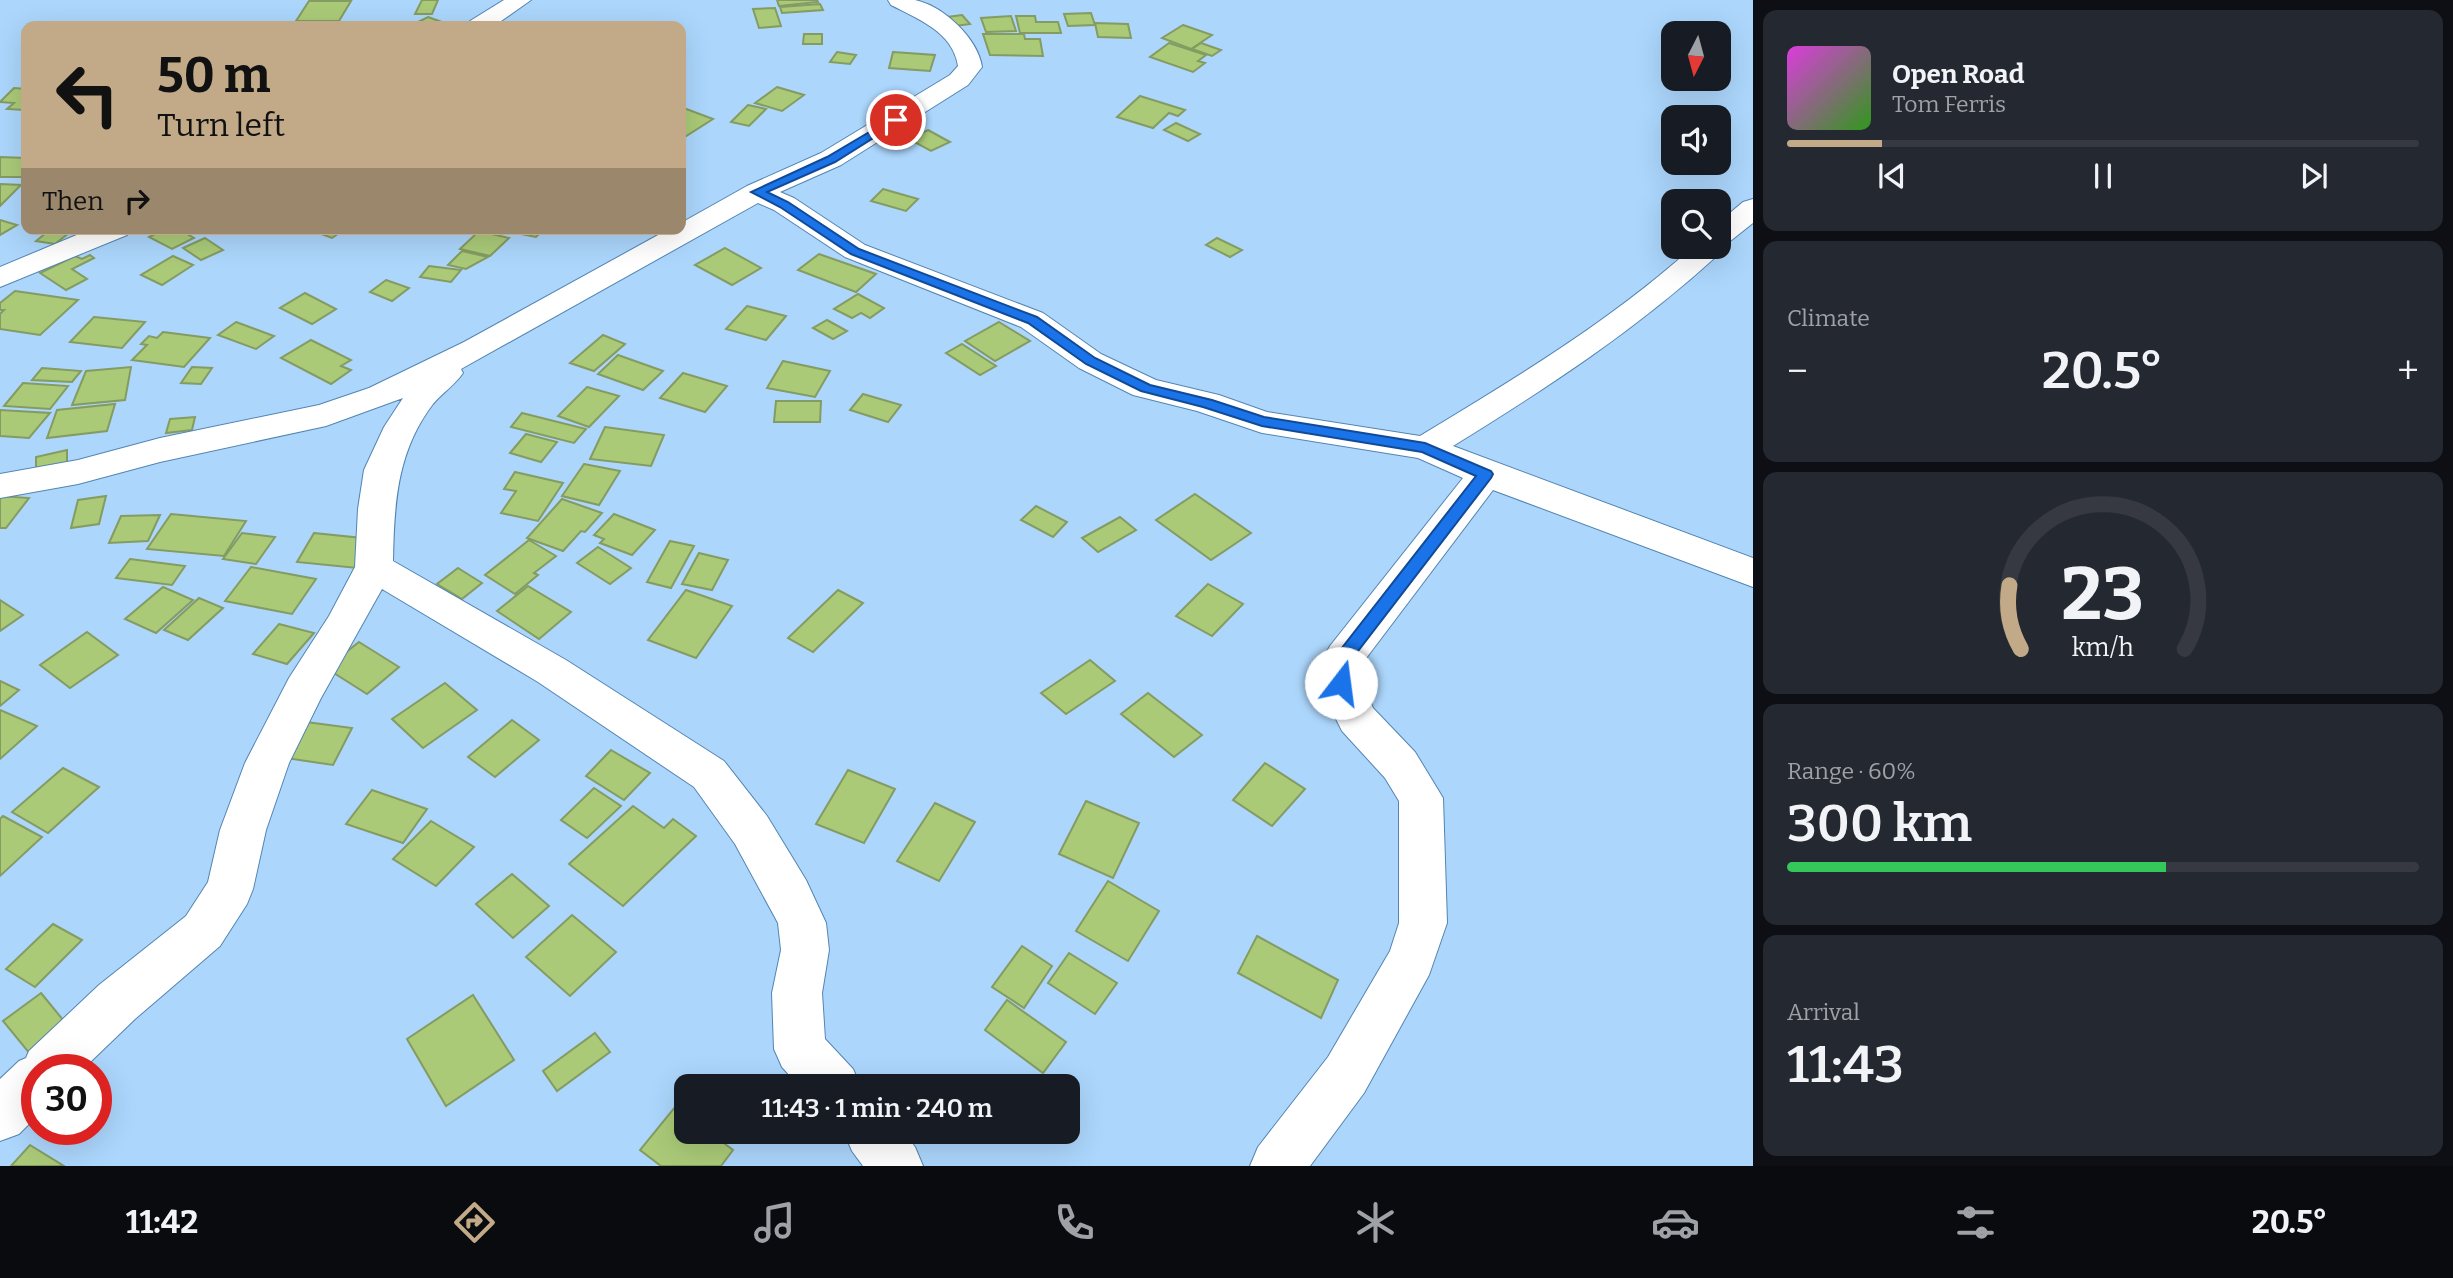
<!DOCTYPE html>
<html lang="en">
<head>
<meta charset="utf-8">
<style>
	:root { --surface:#171b24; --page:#242831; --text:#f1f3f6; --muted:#9ea1a6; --line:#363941; --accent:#c2aa88 }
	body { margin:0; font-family:Bitter,serif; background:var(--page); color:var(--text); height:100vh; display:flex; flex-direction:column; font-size:26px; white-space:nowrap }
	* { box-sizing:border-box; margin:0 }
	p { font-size:23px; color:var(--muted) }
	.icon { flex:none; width:38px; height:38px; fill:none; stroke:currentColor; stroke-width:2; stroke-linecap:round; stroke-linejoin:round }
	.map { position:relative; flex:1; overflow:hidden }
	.side { display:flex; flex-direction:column; gap:10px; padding:10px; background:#0d0f14; width:700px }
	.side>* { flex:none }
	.top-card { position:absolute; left:21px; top:21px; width:665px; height:214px; border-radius:14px; box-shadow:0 7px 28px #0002; background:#c2aa88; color:#111; overflow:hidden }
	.needle { width:46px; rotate:186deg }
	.controls { position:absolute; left:1661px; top:21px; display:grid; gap:14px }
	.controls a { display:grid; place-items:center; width:70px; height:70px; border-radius:14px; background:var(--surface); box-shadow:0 7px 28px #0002; font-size:35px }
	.speed { position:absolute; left:21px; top:1054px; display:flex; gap:14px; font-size:35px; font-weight:700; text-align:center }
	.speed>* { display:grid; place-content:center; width:91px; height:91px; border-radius:50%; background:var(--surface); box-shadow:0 7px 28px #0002; line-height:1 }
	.speed .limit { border:10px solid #d22; background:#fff; color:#111 }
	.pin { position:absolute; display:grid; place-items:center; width:60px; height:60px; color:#fff; margin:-30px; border:4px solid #fff; border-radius:50%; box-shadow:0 2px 7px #0007 }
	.me { position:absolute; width:77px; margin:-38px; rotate:15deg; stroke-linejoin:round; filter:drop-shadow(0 0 5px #0008) }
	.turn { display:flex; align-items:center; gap:24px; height:147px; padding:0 21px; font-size:32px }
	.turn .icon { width:91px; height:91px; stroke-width:2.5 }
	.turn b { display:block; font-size:49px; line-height:60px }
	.then { display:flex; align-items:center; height:66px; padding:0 21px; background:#0003; gap:14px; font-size:26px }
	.big { font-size:52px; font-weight:600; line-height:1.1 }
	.side .card { flex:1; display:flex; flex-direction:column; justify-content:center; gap:10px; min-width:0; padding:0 24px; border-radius:14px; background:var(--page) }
	.side .dial { align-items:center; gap:0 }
	.dial svg { height:182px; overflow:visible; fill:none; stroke:var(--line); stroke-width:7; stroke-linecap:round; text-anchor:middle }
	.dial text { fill:var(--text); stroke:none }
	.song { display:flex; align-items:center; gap:21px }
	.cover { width:84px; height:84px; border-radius:10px; background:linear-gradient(135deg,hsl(300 70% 55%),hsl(110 70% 35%)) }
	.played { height:7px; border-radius:4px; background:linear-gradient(90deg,var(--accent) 15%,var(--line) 15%) }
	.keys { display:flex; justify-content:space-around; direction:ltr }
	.heat { display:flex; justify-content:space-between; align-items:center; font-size:38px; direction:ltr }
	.charge { height:10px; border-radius:5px; background:linear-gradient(90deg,#34c759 60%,var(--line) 0) }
	.trip { position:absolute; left:674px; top:1074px; width:406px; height:70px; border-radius:14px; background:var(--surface); box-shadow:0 7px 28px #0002; font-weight:600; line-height:70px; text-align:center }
	.tab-bar { display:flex; height:112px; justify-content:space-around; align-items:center; background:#090b0e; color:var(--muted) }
	.tab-bar .icon { width:49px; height:49px }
	.tab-bar .active { color:var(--accent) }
	.tab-bar b { font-size:32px; color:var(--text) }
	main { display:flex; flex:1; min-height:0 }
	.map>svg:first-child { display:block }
	.building { fill:#aaca78; stroke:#849b61; stroke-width:2 }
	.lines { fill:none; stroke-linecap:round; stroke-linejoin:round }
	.minor-casing { stroke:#5385b1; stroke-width:2 }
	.minor { fill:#fff; fill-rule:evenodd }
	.route { fill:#1a73e8; stroke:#114b97; stroke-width:2 }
</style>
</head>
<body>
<main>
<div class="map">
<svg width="1753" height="1166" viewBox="0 0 1753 1166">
	<rect width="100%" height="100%" fill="#acd6fc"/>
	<g class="building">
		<polygon points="422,0 438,0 432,14 415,14"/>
		<polygon points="777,0 817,0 818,2 779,6"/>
		<polygon points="309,1 351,1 339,21 296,21"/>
		<polygon points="820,4 823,10 782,13 780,7"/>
		<polygon points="775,8 781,26 759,28 753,9"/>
		<polygon points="1091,13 1095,25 1068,26 1064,14"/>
		<polygon points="962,15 970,24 955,26 947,17"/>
		<polygon points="1011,16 1016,31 986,32 981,18"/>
		<polygon points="1016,16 1035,16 1036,22 1058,22 1061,33 1020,33"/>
		<polygon points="428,17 439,21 429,26 410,26"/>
		<polygon points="1095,23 1128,24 1131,38 1098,37"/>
		<polygon points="1183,25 1212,35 1191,49 1162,38"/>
		<polygon points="804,34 822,34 822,44 803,44"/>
		<polygon points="983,34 1024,34 1025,39 1040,39 1043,56 990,55"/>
		<polygon points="1169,43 1206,55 1198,61 1205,63 1193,72 1150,57"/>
		<polygon points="1201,43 1221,50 1212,56 1192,49"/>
		<polygon points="837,52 856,55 850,64 830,62"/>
		<polygon points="893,52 935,55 930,71 889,68"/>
		<polygon points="777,87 804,95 782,111 755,103"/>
		<polygon points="14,88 26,89 24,110 7,109 14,103 0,102"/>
		<polygon points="1140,96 1185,110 1178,116 1169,113 1153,128 1117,117"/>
		<polygon points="748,105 766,109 749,126 731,122"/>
		<polygon points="681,107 713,119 683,138 681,137"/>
		<polygon points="1176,123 1200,134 1188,141 1164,130"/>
		<polygon points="928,130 950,142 931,151 909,139"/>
		<polygon points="0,157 26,158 26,173 22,177 0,177"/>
		<polygon points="0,184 21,185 0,206"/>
		<polygon points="883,189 918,199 906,211 871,201"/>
		<polygon points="0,220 17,225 0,235"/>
		<polygon points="51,229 74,229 55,244 36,241"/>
		<polygon points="165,229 178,229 194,238 172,249 149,237"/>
		<polygon points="316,229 345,229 332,238 313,231"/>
		<polygon points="496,229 544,229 536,237"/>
		<polygon points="479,231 509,238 490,256 460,249"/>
		<polygon points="205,238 223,250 201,260 183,248"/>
		<polygon points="1217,238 1242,250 1230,257 1206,245"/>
		<polygon points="725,248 761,268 732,285 695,265"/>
		<polygon points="462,251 488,257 466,269 448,265"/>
		<polygon points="819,254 876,274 856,292 798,270"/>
		<polygon points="90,255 94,258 72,269 87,279 66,290 40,273 75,256 82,259"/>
		<polygon points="173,256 193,265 162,285 141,275"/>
		<polygon points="429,266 461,270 451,282 420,277"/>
		<polygon points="386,280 409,288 392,301 370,292"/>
		<polygon points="15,291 78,300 40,335 0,329 0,314 4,310 0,310 0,303"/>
		<polygon points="305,293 336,309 312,324 280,308"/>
		<polygon points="858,294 884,308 870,318 861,313 852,318 834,309"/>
		<polygon points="747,306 786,316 766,340 726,329"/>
		<polygon points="94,317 145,322 122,348 70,342"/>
		<polygon points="827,320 847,331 833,339 813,328"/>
		<polygon points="236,322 274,336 256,349 218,335"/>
		<polygon points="999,322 1030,341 995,361 965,341"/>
		<polygon points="163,332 210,338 184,367 132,360 147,345 141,344 149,336 157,338"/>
		<polygon points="603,335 625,344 594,371 570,363"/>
		<polygon points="311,340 351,360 341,366 351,370 331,384 281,358"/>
		<polygon points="962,344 996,366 980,375 946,353"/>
		<polygon points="618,355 663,371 643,390 598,374"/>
		<polygon points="783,361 830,371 815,397 767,388"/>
		<polygon points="131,367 125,400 72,405 86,371"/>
		<polygon points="192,367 212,368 201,384 181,383"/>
		<polygon points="42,368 81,371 72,382 32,380"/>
		<polygon points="683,373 727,386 705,412 660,398"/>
		<polygon points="23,383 68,386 50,409 4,406"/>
		<polygon points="587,387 619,396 589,427 558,416"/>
		<polygon points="863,394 901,405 888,422 850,410"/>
		<polygon points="776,401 821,401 820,422 774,422"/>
		<polygon points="115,404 107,431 47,438 57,410"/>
		<polygon points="0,410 50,413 29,438 0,436"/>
		<polygon points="522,413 586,429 574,443 511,427"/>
		<polygon points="195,417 192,430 166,433 170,419"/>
		<polygon points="605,427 664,435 651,466 590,459"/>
		<polygon points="526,434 557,442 541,462 510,453"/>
		<polygon points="67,450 67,466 36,474 36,457"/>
		<polygon points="584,464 620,471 599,505 562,496"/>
		<polygon points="515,472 563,483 538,521 501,513 516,491 504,489"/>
		<polygon points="1195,494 1251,533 1211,560 1156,520"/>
		<polygon points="0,496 29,498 6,528 0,528"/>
		<polygon points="106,496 99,524 71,528 78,500"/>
		<polygon points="562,499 602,513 585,532 581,531 563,551 527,538"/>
		<polygon points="1036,506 1067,522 1053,537 1021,520"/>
		<polygon points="171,514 246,521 224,556 147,549"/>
		<polygon points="614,514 655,530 632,555 600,543 604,539 594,535"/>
		<polygon points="160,515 148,541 109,543 121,516"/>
		<polygon points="1120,517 1136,530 1098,552 1082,538"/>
		<polygon points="242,533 275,537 256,564 223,559"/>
		<polygon points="314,533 362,538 357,568 297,562"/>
		<polygon points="529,540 556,556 534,573 538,575 515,594 485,575"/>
		<polygon points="670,541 694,546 671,588 647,582"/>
		<polygon points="598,547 631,568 610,584 577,563"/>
		<polygon points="699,553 728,560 712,590 682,584"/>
		<polygon points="130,559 185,566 172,585 116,578"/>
		<polygon points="251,567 316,579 292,614 225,601"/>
		<polygon points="458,568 482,583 462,599 437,584"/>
		<polygon points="1208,584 1243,604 1212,636 1176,616"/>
		<polygon points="528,586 571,612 539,639 497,611"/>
		<polygon points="163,587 193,600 156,633 125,619"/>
		<polygon points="686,590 732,606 696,658 648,640"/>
		<polygon points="838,590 863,603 813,652 788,638"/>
		<polygon points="199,598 223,608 188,640 164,630"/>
		<polygon points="0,600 23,615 0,631"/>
		<polygon points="279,624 314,633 287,664 253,654"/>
		<polygon points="87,632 118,655 70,688 40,665"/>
		<polygon points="359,642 399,667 367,694 326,668"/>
		<polygon points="1090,660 1115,681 1066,714 1041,693"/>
		<polygon points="0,681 19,690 0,706"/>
		<polygon points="445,683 477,710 423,748 392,719"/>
		<polygon points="1148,693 1202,735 1174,757 1121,714"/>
		<polygon points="0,710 37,726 0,759"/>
		<polygon points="512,720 539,740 495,777 468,757"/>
		<polygon points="306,722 352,728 333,765 286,758"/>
		<polygon points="611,750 650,773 624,800 586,776"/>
		<polygon points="1265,763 1305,789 1272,826 1233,800"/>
		<polygon points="63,768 99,787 48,833 12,812"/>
		<polygon points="848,770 895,789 864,843 816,824"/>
		<polygon points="594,788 621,806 587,838 561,820"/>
		<polygon points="372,790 427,809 403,843 346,824"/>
		<polygon points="1086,801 1139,823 1113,878 1059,854"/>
		<polygon points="935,803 975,822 939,881 897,861"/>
		<polygon points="633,806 664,828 673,819 696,836 623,906 569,864"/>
		<polygon points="3,816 42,837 0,876 0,819"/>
		<polygon points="431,821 474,847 436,886 393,859"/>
		<polygon points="512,874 549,906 513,938 476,904"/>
		<polygon points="1108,881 1159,911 1128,961 1076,931"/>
		<polygon points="572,915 616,952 570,996 526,957"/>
		<polygon points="53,924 82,940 35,987 6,969"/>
		<polygon points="1257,936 1338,980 1321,1018 1238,973"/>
		<polygon points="1022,946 1052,966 1024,1008 992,987"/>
		<polygon points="1069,953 1117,983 1095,1014 1048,983"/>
		<polygon points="41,993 68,1026 30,1054 3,1021"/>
		<polygon points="473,995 514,1060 446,1106 407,1039"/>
		<polygon points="1007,1000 1066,1042 1043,1073 985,1030"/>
		<polygon points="595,1033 610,1052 557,1091 543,1071"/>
		<polygon points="675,1107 686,1115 686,1132 709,1132 733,1150 721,1166 661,1166 640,1150"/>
		<polygon points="30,1145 64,1166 11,1166"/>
	</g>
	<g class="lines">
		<g class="minor-casing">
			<g id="minor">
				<polygon points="504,0 531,0 494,26 466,26 470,21"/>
				<path d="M888 0C896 0 907 0 915 0 944 6 978 39 982 67L968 85 841 165 780 192 794 198 865 245 1043 313 1101 354 1156 380 1219 395 1267 412 1420 436C1516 378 1609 322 1693 247H1718V223L1743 202 1753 199V223L1724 246 1720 253C1636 330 1550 386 1453 446L1753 558V587L1493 490 1364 661 1362 683 1373 708 1415 752 1443 798 1447 923 1429 975 1364 1093 1310 1166H1250L1258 1147 1328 1057 1390 951 1399 923V801L1385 778 1342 731 1336 719 1320 683 1324 657 1330 646 1463 478 1418 458 1262 433 1197 411 1133 395 1079 368 1021 327 845 257 774 210 758 203 461 369 463 373C455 385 442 393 433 404 397 451 394 504 393 561L566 660 724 761 767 816 806 880 826 923 829 950 822 993 825 1039 853 1069 861 1087H800L782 1067 774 1049 772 993 781 950 778 923 735 844 694 787 538 682 382 589 321 698 289 763 266 830 253 889 247 904 220 946 135 1019 83 1069H37V1116L19 1134 0 1141V1079L19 1061 26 1058 29 1051 99 985 186 916 208 882 220 830 245 763 289 678 329 616 355 567 358 509 364 470 384 427 403 398 326 426 160 462 78 484 0 498V474L78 460 160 438 319 405 369 388 464 342 669 229H681V223L747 186 821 153 950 75 958 66C953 32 918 19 891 5Z"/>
				<polygon points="91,229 131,229 127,235 0,287 0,267"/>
				<polygon points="844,1132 904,1132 915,1147 923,1166 863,1166 852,1151"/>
			</g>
		</g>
		<use href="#minor" class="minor"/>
	</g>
	<polygon class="route" points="893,118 902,120 835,162 767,192 788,202 859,249 1037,317 1095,358 1150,385 1212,400 1264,417 1425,443 1491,471 1493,474 1491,478 1352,659 1347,688 1335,688 1332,683 1338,653 1476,476 1422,452 1262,426 1203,407 1141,391 1086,364 1028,323 851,254 780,207 751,192 827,157"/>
</svg>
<div class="controls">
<a><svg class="needle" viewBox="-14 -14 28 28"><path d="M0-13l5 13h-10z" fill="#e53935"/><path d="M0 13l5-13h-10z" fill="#9ea1a6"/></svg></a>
<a><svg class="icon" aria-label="sound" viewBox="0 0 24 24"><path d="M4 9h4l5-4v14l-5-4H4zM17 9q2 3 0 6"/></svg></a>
<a><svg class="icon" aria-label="search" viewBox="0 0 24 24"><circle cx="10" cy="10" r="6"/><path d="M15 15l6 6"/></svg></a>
</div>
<div class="speed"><div class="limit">30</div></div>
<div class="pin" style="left:896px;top:120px;background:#d93025"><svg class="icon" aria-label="arrive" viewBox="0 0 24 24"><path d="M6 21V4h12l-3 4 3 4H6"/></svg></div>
<svg class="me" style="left:1341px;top:683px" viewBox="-20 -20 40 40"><circle r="19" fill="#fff"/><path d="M0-13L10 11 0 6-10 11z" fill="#1a73e8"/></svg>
<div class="trip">11:43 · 1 min · 240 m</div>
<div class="top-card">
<div class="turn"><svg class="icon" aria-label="left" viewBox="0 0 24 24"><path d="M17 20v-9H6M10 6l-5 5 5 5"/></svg><div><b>50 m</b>Turn left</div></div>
<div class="then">Then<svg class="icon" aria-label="right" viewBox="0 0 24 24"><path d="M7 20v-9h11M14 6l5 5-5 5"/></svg></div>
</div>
</div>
<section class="side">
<div class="card">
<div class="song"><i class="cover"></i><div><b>Open Road</b><p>Tom Ferris</p></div></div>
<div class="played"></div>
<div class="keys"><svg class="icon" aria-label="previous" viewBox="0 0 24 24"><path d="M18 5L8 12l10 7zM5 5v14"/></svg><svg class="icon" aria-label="pause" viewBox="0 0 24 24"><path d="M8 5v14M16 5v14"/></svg><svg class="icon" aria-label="next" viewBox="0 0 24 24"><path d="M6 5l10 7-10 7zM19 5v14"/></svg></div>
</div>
<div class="card"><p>Climate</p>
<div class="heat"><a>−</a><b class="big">20.5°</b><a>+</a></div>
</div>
<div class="card dial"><svg viewBox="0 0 100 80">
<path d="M14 69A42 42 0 1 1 86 69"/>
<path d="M14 69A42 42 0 0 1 9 41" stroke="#c2aa88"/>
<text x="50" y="56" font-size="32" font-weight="700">23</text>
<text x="50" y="72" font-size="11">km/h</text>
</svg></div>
<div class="card"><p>Range · 60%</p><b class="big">300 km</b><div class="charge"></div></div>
<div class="card"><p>Arrival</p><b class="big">11:43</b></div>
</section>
</main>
<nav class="tab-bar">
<b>11:42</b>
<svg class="icon active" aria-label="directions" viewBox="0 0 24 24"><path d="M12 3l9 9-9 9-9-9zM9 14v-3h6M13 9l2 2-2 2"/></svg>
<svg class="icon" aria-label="music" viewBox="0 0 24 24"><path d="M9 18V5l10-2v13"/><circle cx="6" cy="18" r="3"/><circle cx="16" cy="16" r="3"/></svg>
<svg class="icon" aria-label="phone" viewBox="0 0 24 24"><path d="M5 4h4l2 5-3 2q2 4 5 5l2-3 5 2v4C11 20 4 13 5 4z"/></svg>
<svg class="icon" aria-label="climate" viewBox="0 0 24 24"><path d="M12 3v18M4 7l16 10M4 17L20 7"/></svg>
<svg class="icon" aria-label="car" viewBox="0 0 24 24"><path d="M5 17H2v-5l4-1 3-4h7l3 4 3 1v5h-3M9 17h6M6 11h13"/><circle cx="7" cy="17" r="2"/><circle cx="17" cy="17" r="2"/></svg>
<svg class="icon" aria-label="filters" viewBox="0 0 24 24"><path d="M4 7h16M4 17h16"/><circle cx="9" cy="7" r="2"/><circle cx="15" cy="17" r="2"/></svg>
<b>20.5°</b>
</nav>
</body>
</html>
